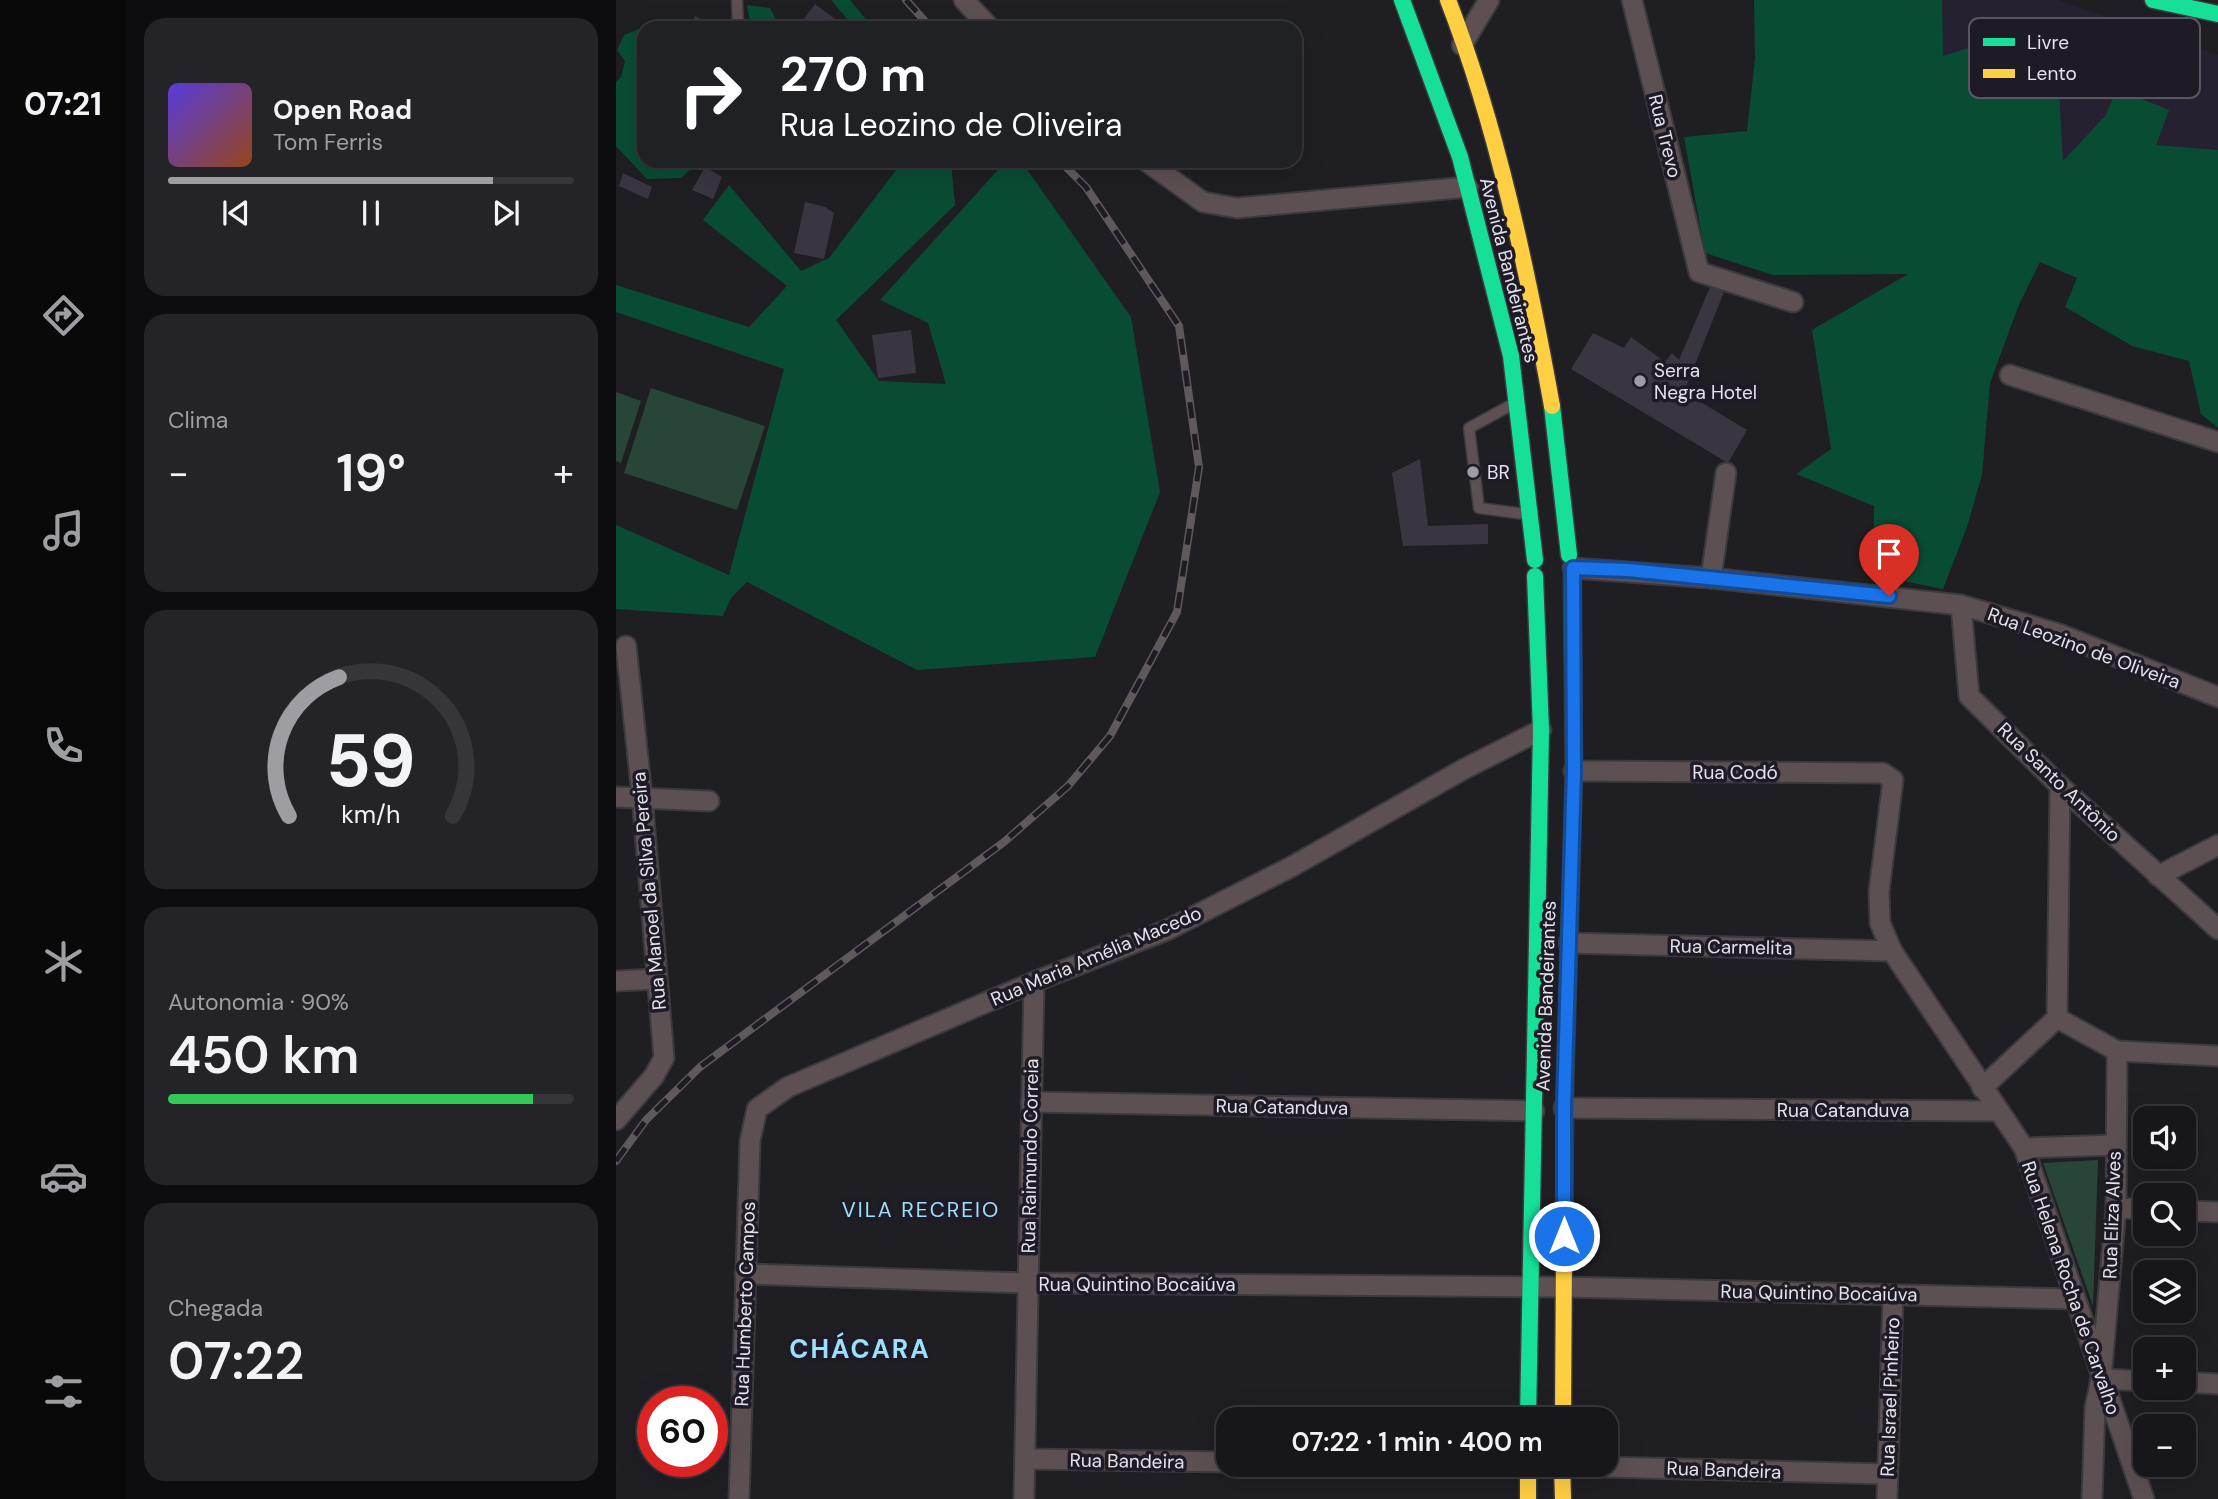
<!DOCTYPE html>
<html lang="pt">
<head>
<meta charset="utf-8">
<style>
	:root { --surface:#17161a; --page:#242327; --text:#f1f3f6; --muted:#9e9fa2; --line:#363539; --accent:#9f9da4 }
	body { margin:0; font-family:"DM Sans",sans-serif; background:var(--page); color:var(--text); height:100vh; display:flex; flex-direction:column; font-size:26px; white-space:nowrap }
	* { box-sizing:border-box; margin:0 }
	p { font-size:23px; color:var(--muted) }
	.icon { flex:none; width:38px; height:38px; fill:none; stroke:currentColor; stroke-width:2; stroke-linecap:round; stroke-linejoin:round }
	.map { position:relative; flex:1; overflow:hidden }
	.details { display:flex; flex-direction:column; gap:18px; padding:18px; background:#0d0c0e; width:490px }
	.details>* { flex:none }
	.guide { position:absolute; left:21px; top:21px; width:665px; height:147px; border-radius:21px; box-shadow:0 7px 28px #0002,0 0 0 2px var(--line); background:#202124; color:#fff; overflow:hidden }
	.buttons { position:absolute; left:1517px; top:1106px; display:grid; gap:14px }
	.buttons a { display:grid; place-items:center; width:63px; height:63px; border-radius:14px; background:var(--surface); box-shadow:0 7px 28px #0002,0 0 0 2px var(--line); font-size:35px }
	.speed { position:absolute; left:21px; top:1386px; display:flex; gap:14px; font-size:35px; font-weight:700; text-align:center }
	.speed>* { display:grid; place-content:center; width:91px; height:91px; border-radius:50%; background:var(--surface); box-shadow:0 7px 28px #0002,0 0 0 2px var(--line); line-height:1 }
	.speed .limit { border:10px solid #d22; background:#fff; color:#111 }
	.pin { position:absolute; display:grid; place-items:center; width:60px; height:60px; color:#fff; margin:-72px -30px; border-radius:50% 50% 50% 0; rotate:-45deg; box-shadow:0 0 7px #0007 }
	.pin .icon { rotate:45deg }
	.me { position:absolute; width:77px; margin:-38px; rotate:0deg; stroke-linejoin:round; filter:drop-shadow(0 0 5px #0008) }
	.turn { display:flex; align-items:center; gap:24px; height:147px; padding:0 28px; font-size:32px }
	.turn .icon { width:91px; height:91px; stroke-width:2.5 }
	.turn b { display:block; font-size:49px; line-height:60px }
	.big { font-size:52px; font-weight:600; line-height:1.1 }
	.details .tile { flex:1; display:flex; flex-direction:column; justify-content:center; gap:10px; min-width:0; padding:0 24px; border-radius:21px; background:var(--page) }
	.details .dial { align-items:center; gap:0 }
	.dial svg { height:182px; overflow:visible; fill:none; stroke:var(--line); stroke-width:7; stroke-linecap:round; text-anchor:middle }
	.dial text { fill:var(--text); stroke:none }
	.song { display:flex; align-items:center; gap:21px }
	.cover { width:84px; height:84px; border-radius:10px; background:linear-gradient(135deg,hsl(250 70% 55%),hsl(20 70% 35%)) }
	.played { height:7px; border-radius:4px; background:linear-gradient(90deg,var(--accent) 80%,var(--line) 80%) }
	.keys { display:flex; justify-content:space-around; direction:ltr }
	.heat { display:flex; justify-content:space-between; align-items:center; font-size:38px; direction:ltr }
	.charge { height:10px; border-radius:5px; background:linear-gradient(90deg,#34c759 90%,var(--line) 0) }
	.trip { position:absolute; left:600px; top:1407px; width:402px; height:70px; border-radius:21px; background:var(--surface); box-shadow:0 7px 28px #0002,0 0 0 2px var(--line); font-weight:600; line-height:70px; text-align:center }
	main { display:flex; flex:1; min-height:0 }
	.tab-bar { display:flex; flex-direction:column; width:126px; justify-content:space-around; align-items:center; background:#09090a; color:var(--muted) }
	.tab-bar .icon { width:49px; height:49px }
	.tab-bar .active { color:var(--accent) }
	.tab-bar b { font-size:32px; color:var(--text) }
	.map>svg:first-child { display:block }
	.built { fill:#262131 }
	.green { fill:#284638 }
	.forest { fill:#094c34 }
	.building { fill:#393642 }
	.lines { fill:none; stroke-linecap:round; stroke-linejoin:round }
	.lane-casing { stroke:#3b3a3e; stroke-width:13 }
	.street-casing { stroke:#3b3a3e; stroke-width:23 }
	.fast-casing { stroke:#3b3a3e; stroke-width:19 }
	.slow-casing { stroke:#3b3a3e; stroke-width:19 }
	.lane { stroke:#5c5052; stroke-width:10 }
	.street { stroke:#5c5052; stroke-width:19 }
	.fast { stroke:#16e098; stroke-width:16 }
	.slow { stroke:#ffcf43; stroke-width:16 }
	.rail-casing { stroke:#5f595c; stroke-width:8 }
	.rail { stroke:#1e1b26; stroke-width:5; stroke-dasharray:16; stroke-linecap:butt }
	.route-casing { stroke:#114b97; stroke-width:18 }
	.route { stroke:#1a73e8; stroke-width:12 }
	.poi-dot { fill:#9f9da4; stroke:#1e1b26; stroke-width:2.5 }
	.labels { text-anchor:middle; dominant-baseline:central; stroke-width:7; stroke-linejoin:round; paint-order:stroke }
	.street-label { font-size:19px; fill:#e4e2ea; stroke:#1e1b26 }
	.poi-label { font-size:19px; fill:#e4e2ea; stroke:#1e1b26; text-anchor:start }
	.neighbourhood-label { font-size:21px; letter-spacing:2px; fill:#9be0fd; stroke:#1e1b26 }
	.district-label { font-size:26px; font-weight:bold; letter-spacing:2px; fill:#9be0fd; stroke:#1e1b26 }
	.key { fill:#1e1b26; stroke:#595761; stroke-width:2 }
	.key-label { font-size:19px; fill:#e4e2ea }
</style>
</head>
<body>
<main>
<nav class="tab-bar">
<b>07:21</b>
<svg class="icon active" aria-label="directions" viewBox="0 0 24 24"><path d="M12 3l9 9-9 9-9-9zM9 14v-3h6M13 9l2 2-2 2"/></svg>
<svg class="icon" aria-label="music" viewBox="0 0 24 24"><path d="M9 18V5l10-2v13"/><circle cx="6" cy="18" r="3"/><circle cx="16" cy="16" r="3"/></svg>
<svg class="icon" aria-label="phone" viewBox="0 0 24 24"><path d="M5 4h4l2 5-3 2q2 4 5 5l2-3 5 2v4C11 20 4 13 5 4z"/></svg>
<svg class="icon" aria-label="climate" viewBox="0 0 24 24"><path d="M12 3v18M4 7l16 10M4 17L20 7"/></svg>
<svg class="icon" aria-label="car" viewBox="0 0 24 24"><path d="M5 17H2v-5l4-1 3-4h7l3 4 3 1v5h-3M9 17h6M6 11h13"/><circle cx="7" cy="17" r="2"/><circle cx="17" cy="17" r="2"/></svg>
<svg class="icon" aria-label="filters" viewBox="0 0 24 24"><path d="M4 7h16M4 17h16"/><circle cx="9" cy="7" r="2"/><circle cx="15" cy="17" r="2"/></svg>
</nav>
<section class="details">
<div class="tile">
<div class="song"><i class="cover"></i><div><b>Open Road</b><p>Tom Ferris</p></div></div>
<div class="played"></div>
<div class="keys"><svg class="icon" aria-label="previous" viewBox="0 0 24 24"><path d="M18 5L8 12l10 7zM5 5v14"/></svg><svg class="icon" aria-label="pause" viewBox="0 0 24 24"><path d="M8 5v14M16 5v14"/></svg><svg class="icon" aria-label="next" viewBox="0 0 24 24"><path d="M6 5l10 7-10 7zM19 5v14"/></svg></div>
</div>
<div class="tile"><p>Clima</p>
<div class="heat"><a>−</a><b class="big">19°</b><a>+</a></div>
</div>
<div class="tile dial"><svg viewBox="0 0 100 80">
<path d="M14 69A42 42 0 1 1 86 69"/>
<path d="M14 69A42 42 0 0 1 36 8" stroke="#9f9da4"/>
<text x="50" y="56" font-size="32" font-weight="700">59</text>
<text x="50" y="72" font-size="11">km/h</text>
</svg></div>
<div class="tile"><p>Autonomia · 90%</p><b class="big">450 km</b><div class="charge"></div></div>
<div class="tile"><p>Chegada</p><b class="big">07:22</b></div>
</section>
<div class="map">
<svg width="1602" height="1499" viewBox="0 0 1602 1499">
	<rect width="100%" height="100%" fill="#1f1e23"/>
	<polygon class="built" points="1326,0 1442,0 1602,55 1602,150 1539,145 1490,115 1447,162 1326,57"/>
	<g class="green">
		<polygon points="35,388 149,426 121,510 8,473"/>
		<polygon points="0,392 25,401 5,463 0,461"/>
		<polygon points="1482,1160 1477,1306 1427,1163"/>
	</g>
	<g class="forest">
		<polygon points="215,0 234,0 257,28 239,28"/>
		<polygon points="1138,0 1326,0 1327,56 1364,44 1442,75 1447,161 1490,115 1501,89 1553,110 1540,145 1602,150 1602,428 1585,414 1573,361 1516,346 1449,307 1461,278 1424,262 1402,307 1374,383 1366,475 1351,527 1327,589 1257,575 1258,506 1180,474 1215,449 1196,330 1292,274 1157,275 1089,253 1068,137 1131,131 1139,59"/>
		<polygon points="131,5 154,8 165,28 135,28"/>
		<polygon points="36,24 53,28 28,28 28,161 84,161 65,178 31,179 0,146 0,82 5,77 9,61 1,50 8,35"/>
		<polygon points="287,161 335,161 339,205 220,320 263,381 330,384 312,323 264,300 390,161 405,161 515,317 544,492 479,657 301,670 131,582 115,598 107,616 0,609 0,525 113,575 168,369 0,312 0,285 133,327 171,286 87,220 113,185 185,271 213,258"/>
	</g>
	<g class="building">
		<polygon points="199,4 231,28 181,28"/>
		<polygon points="79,16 100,26 99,28 74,28"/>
		<polygon points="89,167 106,177 97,199 76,190"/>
		<polygon points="7,173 36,187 32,199 3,186"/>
		<polygon points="189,202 209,207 218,213 208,259 178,253"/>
		<polygon points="1095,285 1108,292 1068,392 1131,430 1112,463 955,369 977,333 1008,348 1015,337 1049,362 1056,353 1063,360"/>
		<polygon points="295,330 300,373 262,378 256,335"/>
		<polygon points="804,459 812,526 872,524 872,544 787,546 776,473"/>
	</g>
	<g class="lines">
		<g class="lane-casing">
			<g id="lane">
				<polyline points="121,0 122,28"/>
				<polyline points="897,404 853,428 863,508 908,514"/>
			</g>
		</g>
		<g class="street-casing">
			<g id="street">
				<polyline points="348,0 374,28"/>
				<polyline points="1016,0 1083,272 1177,302"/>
				<polyline points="846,45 873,0"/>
				<polyline points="530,161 587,202 621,208 852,187"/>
				<polyline points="1394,375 1602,442"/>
				<polyline points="957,568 1095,578 1345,605 1443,634 1602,697"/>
				<polyline points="1095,578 1110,473"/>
				<polyline points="1345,605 1353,696 1444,786 1602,929"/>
				<polyline points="958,771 1267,773 1277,780 1263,891 1264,923 1276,951 1408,1148 1528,1499"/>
				<polyline points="0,797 93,801"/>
				<polyline points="1542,876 1602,845"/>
				<polyline points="953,943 1276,951"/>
				<polyline points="0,981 41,979"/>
				<polyline points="1441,1018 1444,786"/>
				<polyline points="1366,1088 1441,1018 1501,1051 1602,1056"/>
				<polyline points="415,1102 918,1111"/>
				<polyline points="948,1108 1381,1111"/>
				<polyline points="0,1120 38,1076 48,1058 26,796 10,646"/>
				<polyline points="1408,1148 1499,1145"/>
				<polyline points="1500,1208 1530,1209"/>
				<polyline points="1568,1211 1602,1212"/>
				<polyline points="129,1274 411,1283 948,1287 1458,1299"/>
				<polyline points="1485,1379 1530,1381"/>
				<polyline points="1568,1382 1602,1384"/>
				<polyline points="409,1459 612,1462"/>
				<polyline points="763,1465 912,1467"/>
				<polyline points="946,1466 1271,1474"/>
				<polyline points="123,1499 134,1141 141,1109 172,1087 418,982 551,930 675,867 848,769 925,730"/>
				<polyline points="408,1499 418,982"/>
				<polyline points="1271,1499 1277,1295"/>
				<polyline points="1476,1499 1479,1408 1485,1379 1500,1208 1501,1051"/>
			</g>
		</g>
		<g class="fast-casing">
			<g id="fast">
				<polyline points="786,0 844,157 895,356 919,560"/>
				<polyline points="1537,0 1602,14"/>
				<polyline points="936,406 953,555"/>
				<polyline points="949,1084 958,771 956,574"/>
				<polyline points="912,1419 925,730 919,576"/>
			</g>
		</g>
		<g class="slow-casing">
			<g id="slow">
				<path d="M832 0C881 126 912 273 936 406"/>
				<polyline points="947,1419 949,1084"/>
				<polyline points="912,1465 912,1499"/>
				<polyline points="946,1465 947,1499"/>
			</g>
		</g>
		<use href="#lane" class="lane"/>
		<use href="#street" class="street"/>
		<use href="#fast" class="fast"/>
		<use href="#slow" class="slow"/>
		<g class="rail-casing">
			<g id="rail">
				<polyline points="290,0 315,28"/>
				<polyline points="0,1161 30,1120 84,1067 388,842 452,786 494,736 561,612 583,467 563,326 470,187 444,161"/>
			</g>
		</g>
		<use href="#rail" class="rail"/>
	</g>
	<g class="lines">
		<g class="route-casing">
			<polyline id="route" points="948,1236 948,1108 958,771 957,568 1012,570 1273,596"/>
		</g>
		<use href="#route" class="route"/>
	</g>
	<g class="poi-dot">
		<circle cx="1024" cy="381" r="7"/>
		<circle cx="857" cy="472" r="7"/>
	</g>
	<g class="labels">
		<g class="street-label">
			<text transform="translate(1049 136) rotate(76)">Rua Trevo</text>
			<text transform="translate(893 270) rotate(76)">Avenida Bandeirantes</text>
			<text transform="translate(1468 648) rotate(20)">Rua Leozino de Oliveira</text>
			<text x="1119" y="772">Rua Codó</text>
			<text transform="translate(1443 782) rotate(44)">Rua Santo Antônio</text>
			<text transform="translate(33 891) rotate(-95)">Rua Manoel da Silva Pereira</text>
			<text transform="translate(1115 947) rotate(1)">Rua Carmelita</text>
			<text transform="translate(480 956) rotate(-23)">Rua Maria Amélia Macedo</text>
			<text transform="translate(930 996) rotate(-88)">Avenida Bandeirantes</text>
			<text transform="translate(666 1107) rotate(1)">Rua Catanduva</text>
			<text x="1227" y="1110">Rua Catanduva</text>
			<text transform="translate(414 1156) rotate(-89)">Rua Raimundo Correia</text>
			<text transform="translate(1496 1215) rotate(-88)">Rua Eliza Alves</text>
			<text x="521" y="1284">Rua Quintino Bocaiúva</text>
			<text transform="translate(1455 1288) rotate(71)">Rua Helena Rocha de Carvalho</text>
			<text transform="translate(1203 1293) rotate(1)">Rua Quintino Bocaiúva</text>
			<text transform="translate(129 1304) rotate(-88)">Rua Humberto Campos</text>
			<text transform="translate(1274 1397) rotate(-88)">Rua Israel Pinheiro</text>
			<text transform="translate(511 1461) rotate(1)">Rua Bandeira</text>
			<text transform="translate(1108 1470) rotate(2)">Rua Bandeira</text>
		</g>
		<g class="poi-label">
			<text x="1038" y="370">Serra<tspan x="1038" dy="22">Negra Hotel</tspan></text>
			<text x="871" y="472">BR</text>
		</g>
		<g class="neighbourhood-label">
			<text x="305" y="1210">VILA RECREIO</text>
		</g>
		<g class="district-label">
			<text x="244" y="1349">CHÁCARA</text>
		</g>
	</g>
	<rect x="1353" y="18" width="231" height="80" rx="10" class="key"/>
	<rect x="1367" y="38" width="32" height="8" fill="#16e098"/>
	<rect x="1367" y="69" width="32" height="9" fill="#ffcf43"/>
	<g class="key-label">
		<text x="1411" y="49">Livre</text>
		<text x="1411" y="80">Lento</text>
	</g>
</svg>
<div class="buttons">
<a><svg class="icon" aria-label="sound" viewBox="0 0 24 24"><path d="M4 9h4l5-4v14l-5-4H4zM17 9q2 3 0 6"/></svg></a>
<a><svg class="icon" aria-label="search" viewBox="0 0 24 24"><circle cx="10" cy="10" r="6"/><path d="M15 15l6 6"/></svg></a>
<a><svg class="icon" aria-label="layers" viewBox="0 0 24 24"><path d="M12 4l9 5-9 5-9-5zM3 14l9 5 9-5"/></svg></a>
<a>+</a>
<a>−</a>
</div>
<div class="speed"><div class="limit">60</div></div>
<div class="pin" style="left:1273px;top:596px;background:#d93025"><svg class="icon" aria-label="arrive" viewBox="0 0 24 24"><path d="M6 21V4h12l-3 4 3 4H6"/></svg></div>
<svg class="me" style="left:948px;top:1236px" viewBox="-20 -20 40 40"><circle r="17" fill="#1a73e8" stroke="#fff" stroke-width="3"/><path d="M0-11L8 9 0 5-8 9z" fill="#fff"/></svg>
<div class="trip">07:22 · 1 min · 400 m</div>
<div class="guide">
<div class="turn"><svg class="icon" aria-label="right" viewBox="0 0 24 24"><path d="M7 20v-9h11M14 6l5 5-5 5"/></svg><div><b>270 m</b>Rua Leozino de Oliveira</div></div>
</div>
</div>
</main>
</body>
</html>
